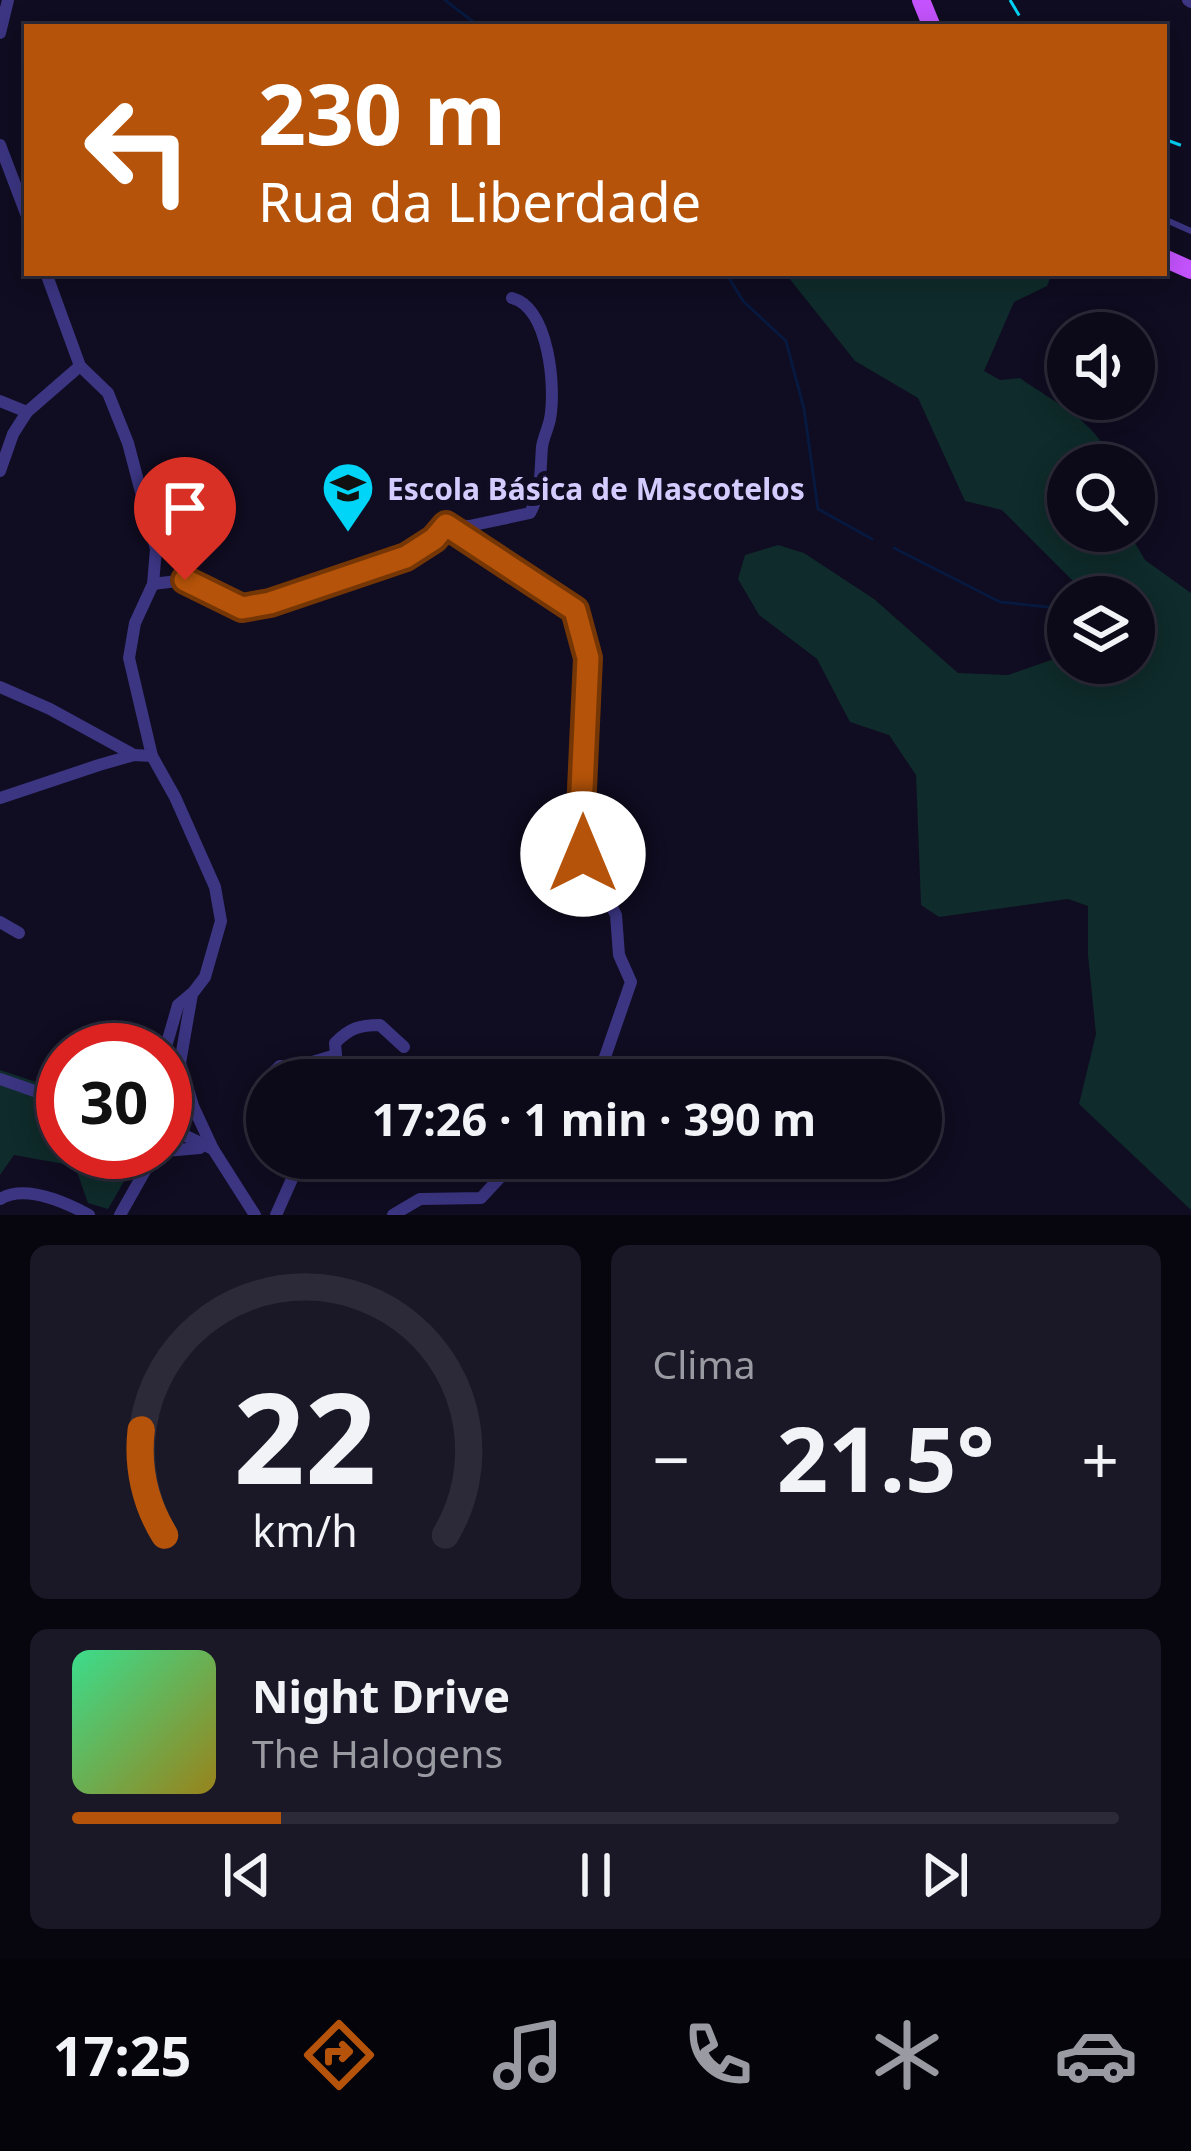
<!DOCTYPE html>
<html lang="pt">
<head>
<meta charset="utf-8">
<style>
	:root { --surface:#0c0919; --page:#1a1726; --text:#f1f3f6; --muted:#9a9aa2; --line:#2c2a38; --accent:#b45309 }
	body { margin:0; font-family:"Noto Sans",sans-serif; background:var(--page); color:var(--text); height:100vh; display:flex; flex-direction:column; font-size:45px; white-space:nowrap }
	* { box-sizing:border-box; margin:0 }
	p { font-size:39px; color:var(--muted) }
	.icon { flex:none; width:66px; height:66px; fill:none; stroke:currentColor; stroke-width:2; stroke-linecap:round; stroke-linejoin:round }
	.map { position:relative; height:1215px; overflow:hidden }
	.sheet { display:flex; flex-direction:column; gap:30px; padding:30px; background:#07050e; flex:1 }
	.sheet>* { flex:none }
	.hud { position:absolute; left:24px; top:24px; width:1143px; height:252px; border-radius:0px; box-shadow:0 6px 30px #0003,0 0 0 3px var(--line); background:#b45309; color:#fff; overflow:hidden }
	.tools { position:absolute; left:1047px; top:312px; display:grid; gap:24px }
	.tools a { display:grid; place-items:center; width:108px; height:108px; border-radius:50%; background:var(--surface); box-shadow:0 6px 30px #0003,0 0 0 3px var(--line); font-size:60px }
	.speed { position:absolute; left:36px; top:1023px; display:flex; gap:24px; font-size:60px; font-weight:700; text-align:center }
	.speed>* { display:grid; place-content:center; width:156px; height:156px; border-radius:50%; background:var(--surface); box-shadow:0 6px 30px #0003,0 0 0 3px var(--line); line-height:1 }
	.speed .limit { border:18px solid #d22; background:#fff; color:#111 }
	.pin { position:absolute; display:grid; place-items:center; width:102px; height:102px; color:#fff; margin:-123px -51px; border-radius:50% 50% 50% 0; rotate:-45deg; box-shadow:0 0 12px #0007 }
	.pin .icon { rotate:45deg }
	.me { position:absolute; width:132px; margin:-66px; rotate:0deg; stroke-linejoin:round; filter:drop-shadow(0 0 9px #0008) }
	.turn { display:flex; align-items:center; gap:42px; height:252px; padding:0 36px; font-size:54px }
	.turn .icon { width:156px; height:156px; stroke-width:2.5 }
	.turn b { display:block; font-size:84px; line-height:102px }
	.big { font-size:90px; font-weight:700; line-height:1.1 }
	.sheet .widget { flex:1; display:flex; flex-direction:column; justify-content:center; gap:18px; min-width:0; padding:0 42px; border-radius:18px; background:var(--page) }
	.sheet .dial { align-items:center; gap:0 }
	.dial svg { height:312px; overflow:visible; fill:none; stroke:var(--line); stroke-width:7; stroke-linecap:round; text-anchor:middle }
	.dial text { fill:var(--text); stroke:none }
	.song { display:flex; align-items:center; gap:36px }
	.cover { width:144px; height:144px; border-radius:18px; background:linear-gradient(135deg,hsl(150 70% 55%),hsl(50 70% 35%)) }
	.played { height:12px; border-radius:6px; background:linear-gradient(90deg,var(--accent) 20%,var(--line) 20%) }
	.keys { display:flex; justify-content:space-around; direction:ltr }
	.heat { display:flex; justify-content:space-between; align-items:center; font-size:66px; direction:ltr }
	.sheet .tiles { flex:1; display:grid; gap:30px; grid-template-columns:1fr 1fr }
	.widget:last-child { grid-column:span 2 }
	.trip { position:absolute; left:246px; top:1059px; width:696px; height:120px; border-radius:60px; background:var(--surface); box-shadow:0 6px 30px #0003,0 0 0 3px var(--line); font-weight:700; line-height:120px; text-align:center }
	.dock { display:flex; height:192px; justify-content:space-around; align-items:center; background:#05040a; color:var(--muted) }
	.dock .icon { width:84px; height:84px }
	.dock .selected { color:var(--accent) }
	.dock b { font-size:54px; color:var(--text) }
	.map>svg:first-child { display:block }
	.green { fill:#0f2b2b }
	.lines { fill:none; stroke-linecap:round; stroke-linejoin:round }
	.stream { stroke:#07193f; stroke-width:3 }
	.service { stroke:#3b3582; stroke-width:6 }
	.minor { stroke:#3b3582; stroke-width:12 }
	.primary { stroke:#c553ff; stroke-width:18 }
	.rail { stroke:#00d4f7; stroke-width:3; stroke-dasharray:18 15; stroke-linecap:butt }
	.route-casing { stroke:#753606; stroke-width:30 }
	.route { stroke:#b45309; stroke-width:21 }
	.labels { text-anchor:middle; dominant-baseline:central; stroke-width:12; stroke-linejoin:round; paint-order:stroke }
	.poi-label { font-size:30px; font-weight:bold; fill:#d4ccff; stroke:#100c21; text-anchor:start }
</style>
</head>
<body>
<div class="map">
<svg width="1191" height="1215" viewBox="0 0 1191 1215">
	<rect width="100%" height="100%" fill="#100c21"/>
	<g class="green">
		<path d="M785 273H1052L1047 286 1014 302 984 371 1000 380 1020 378C1050 400 1106 426 1110 465H1068V531H1128L1145 560 1191 593V1210L1079 1104 1096 1034 1088 955V906L1068 899 939 917 921 905 916 775 889 735 850 722 817 659 759 615 738 579 745 555 778 545 804 553 874 599 958 673 1008 675 1051 660 1068 648V663H1134V597H1089L1002 510 965 501 918 398 855 361Z"/>
		<polygon points="0,1070 63,1091 63,1152 141,1152 108,1209 88,1203 75,1166 14,1155 0,1175"/>
	</g>
	<g class="lines">
		<g class="stream">
			<polyline points="445,0 480,27"/>
			<polyline points="726,273 743,301 786,341 804,409 818,509 872,539"/>
			<polyline points="894,548 1000,602 1068,609"/>
		</g>
		<polyline class="service" points="1164,219 1191,231"/>
		<g class="minor">
			<polyline points="1188,0 1191,2"/>
			<polyline points="0,33 8,0"/>
			<polyline points="0,145 27,216"/>
			<polyline points="46,273 80,366 108,393 128,443 156,549 153,584 135,623 129,658 152,756 175,797 215,887 221,921 205,977 192,994 180,1063 193,1106 213,1149 255,1215"/>
			<polyline points="0,401 27,412 80,366"/>
			<polyline points="0,471 13,434 27,412"/>
			<polyline points="446,525 575,610 588,658 580,833 583,854 616,915 619,955 631,982 597,1080"/>
			<path d="M153 584 185 580 242 608 270 603 406 557 434 539 446 525 469 526 530 513C542 491 540 471 542 447 543 438 548 429 550 419 556 387 549 308 512 298"/>
			<polyline points="0,687 50,709 134,755"/>
			<polyline points="0,798 99,765 134,755 152,756"/>
			<polyline points="0,922 19,933"/>
			<polyline points="165,1050 178,1005 191,994"/>
			<polyline points="0,1079 63,1101"/>
			<path d="M267 1125C255 1097 257 1087 280 1066L292 1068 336 1055 335 1043C350 1028 359 1025 380 1025L404 1047"/>
			<polyline points="165,1126 213,1149"/>
			<polyline points="165,1151 200,1148"/>
			<path d="M0 1199C25 1184 65 1202 89 1215"/>
			<polyline points="120,1215 146,1169 163,1152"/>
			<polyline points="276,1215 296,1170 287,1158"/>
			<polyline points="393,1215 420,1199 481,1198 518,1158"/>
		</g>
		<g class="primary">
			<polyline points="921,0 932,27"/>
			<polyline points="1164,258 1191,270"/>
		</g>
		<g class="rail">
			<polyline points="1010,0 1026,27"/>
			<polyline points="1164,139 1191,149"/>
		</g>
	</g>
	<g class="lines">
		<g class="route-casing">
			<polyline id="route" points="185,580 242,608 270,603 406,557 434,539 446,525 575,610 588,658 580,833 583,854"/>
		</g>
		<use href="#route" class="route"/>
	</g>
	<defs>
		<g id="school-pin" transform="scale(2.7)"><path d="M0 17L-7.5 6A9.5 9.5 0 1 1 7.5 6Z" fill="#00d4f7" stroke="#100c21"/><path d="M0-5L7-2L0 1L-7-2ZM-4 1L0 2.5L4 1V4Q0 6-4 4Z" fill="#111"/></g>
	</defs>
	<g fill-rule="evenodd">
		<use href="#school-pin" x="348" y="488"/>
	</g>
	<g class="labels">
		<g class="poi-label">
			<text x="387" y="488">Escola Básica de Mascotelos</text>
		</g>
	</g>
</svg>
<div class="tools">
<a><svg class="icon" aria-label="sound" viewBox="0 0 24 24"><path d="M4 9h4l5-4v14l-5-4H4zM17 9q2 3 0 6"/></svg></a>
<a><svg class="icon" aria-label="search" viewBox="0 0 24 24"><circle cx="10" cy="10" r="6"/><path d="M15 15l6 6"/></svg></a>
<a><svg class="icon" aria-label="layers" viewBox="0 0 24 24"><path d="M12 4l9 5-9 5-9-5zM3 14l9 5 9-5"/></svg></a>
</div>
<div class="speed"><div class="limit">30</div></div>
<div class="pin" style="left:185px;top:580px;background:#d93025"><svg class="icon" aria-label="arrive" viewBox="0 0 24 24"><path d="M6 21V4h12l-3 4 3 4H6"/></svg></div>
<svg class="me" style="left:583px;top:854px" viewBox="-20 -20 40 40"><circle r="19" fill="#fff"/><path d="M0-13L10 11 0 6-10 11z" fill="#b45309"/></svg>
<div class="trip">17:26 · 1 min · 390 m</div>
<div class="hud">
<div class="turn"><svg class="icon" aria-label="left" viewBox="0 0 24 24"><path d="M17 20v-9H6M10 6l-5 5 5 5"/></svg><div><b>230 m</b>Rua da Liberdade</div></div>
</div>
</div>
<section class="sheet">
<div class="tiles">
<div class="widget dial"><svg viewBox="0 0 100 80">
<path d="M14 69A42 42 0 1 1 86 69"/>
<path d="M14 69A42 42 0 0 1 8 42" stroke="#b45309"/>
<text x="50" y="56" font-size="32" font-weight="700">22</text>
<text x="50" y="72" font-size="11">km/h</text>
</svg></div>
<div class="widget"><p>Clima</p>
<div class="heat"><a>−</a><b class="big">21.5°</b><a>+</a></div>
</div>
<div class="widget">
<div class="song"><i class="cover"></i><div><b>Night Drive</b><p>The Halogens</p></div></div>
<div class="played"></div>
<div class="keys"><svg class="icon" aria-label="previous" viewBox="0 0 24 24"><path d="M18 5L8 12l10 7zM5 5v14"/></svg><svg class="icon" aria-label="pause" viewBox="0 0 24 24"><path d="M8 5v14M16 5v14"/></svg><svg class="icon" aria-label="next" viewBox="0 0 24 24"><path d="M6 5l10 7-10 7zM19 5v14"/></svg></div>
</div>
</div>
</section>
<nav class="dock">
<b>17:25</b>
<svg class="icon selected" aria-label="directions" viewBox="0 0 24 24"><path d="M12 3l9 9-9 9-9-9zM9 14v-3h6M13 9l2 2-2 2"/></svg>
<svg class="icon" aria-label="music" viewBox="0 0 24 24"><path d="M9 18V5l10-2v13"/><circle cx="6" cy="18" r="3"/><circle cx="16" cy="16" r="3"/></svg>
<svg class="icon" aria-label="phone" viewBox="0 0 24 24"><path d="M5 4h4l2 5-3 2q2 4 5 5l2-3 5 2v4C11 20 4 13 5 4z"/></svg>
<svg class="icon" aria-label="climate" viewBox="0 0 24 24"><path d="M12 3v18M4 7l16 10M4 17L20 7"/></svg>
<svg class="icon" aria-label="car" viewBox="0 0 24 24"><path d="M5 17H2v-5l4-1 3-4h7l3 4 3 1v5h-3M9 17h6M6 11h13"/><circle cx="7" cy="17" r="2"/><circle cx="17" cy="17" r="2"/></svg>
</nav>
</body>
</html>
